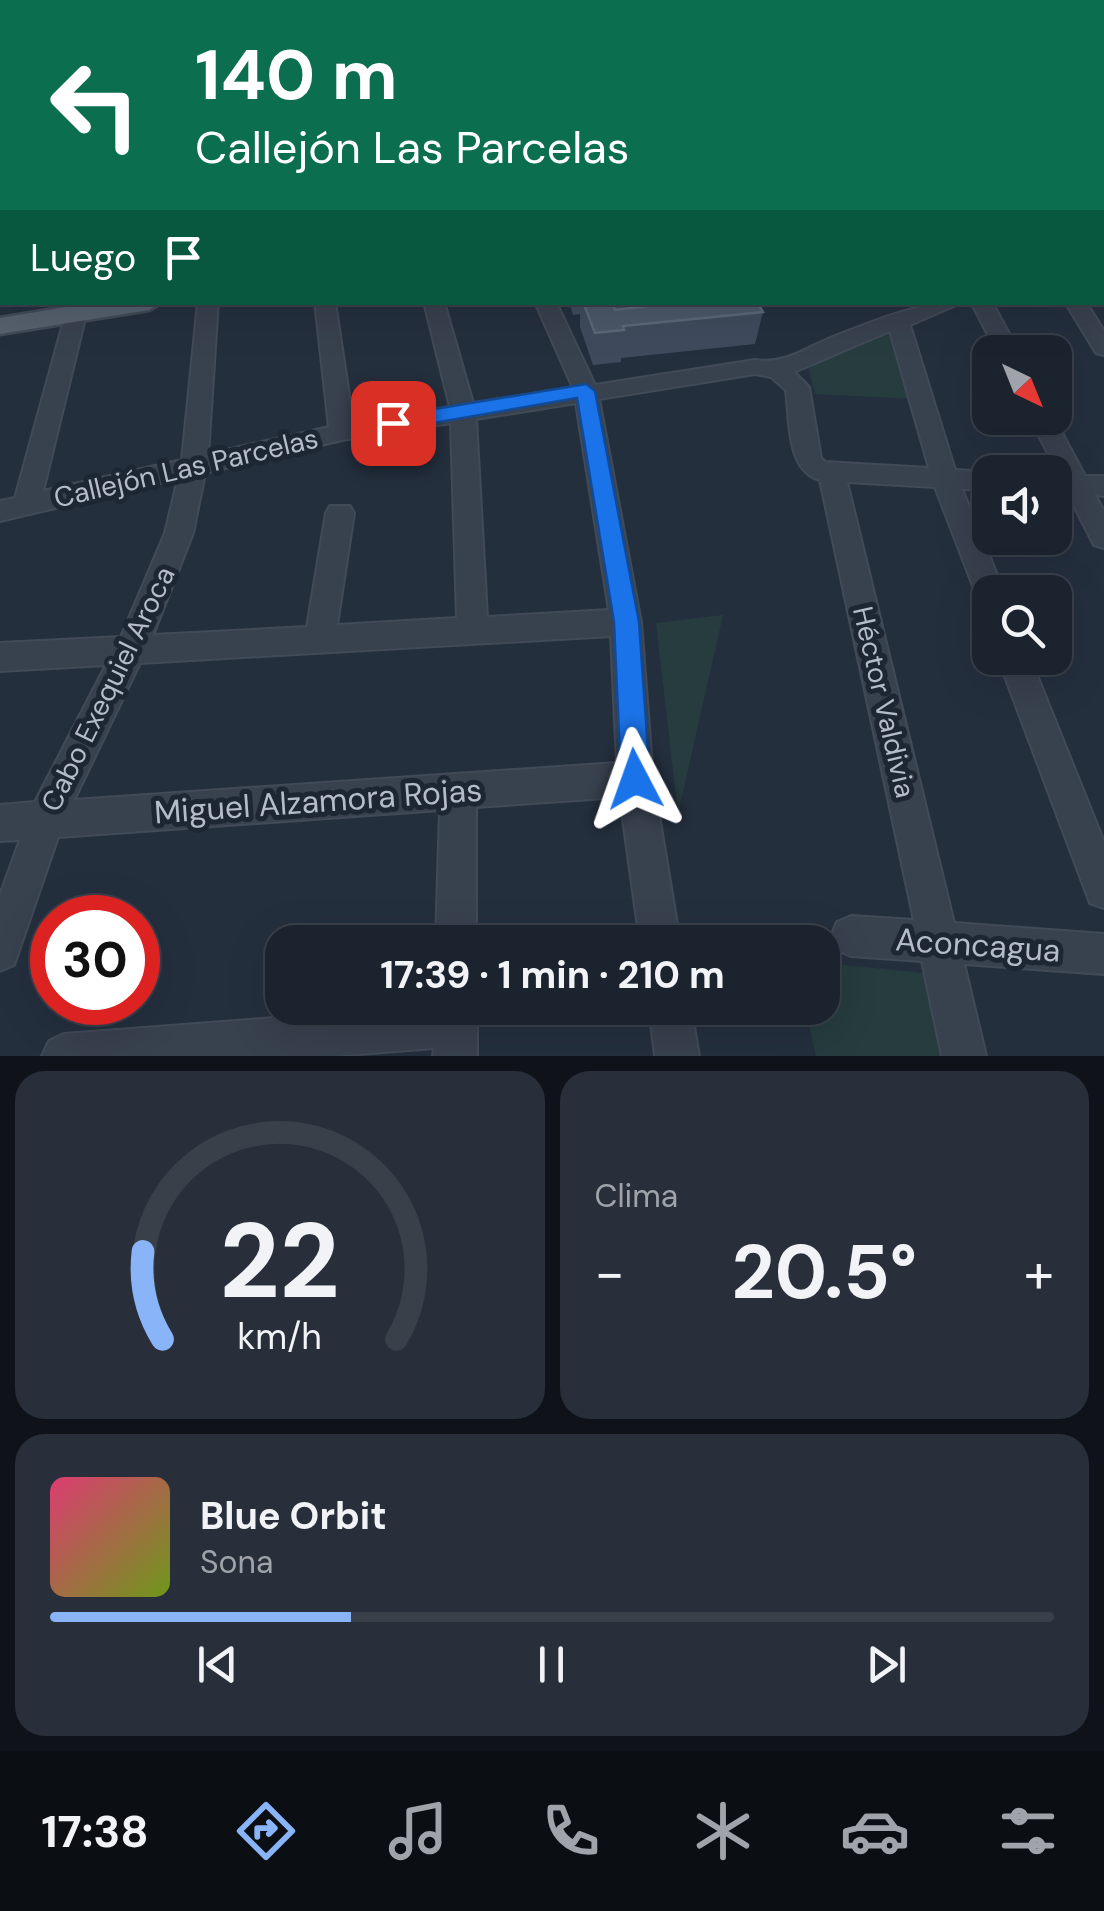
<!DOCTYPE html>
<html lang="es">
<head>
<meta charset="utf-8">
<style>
	:root { --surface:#1b232e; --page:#282f3a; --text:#f1f3f6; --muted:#a0a4aa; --line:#39404a; --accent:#8ab4f8 }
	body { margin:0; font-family:"DM Sans",sans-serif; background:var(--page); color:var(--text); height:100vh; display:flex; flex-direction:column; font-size:38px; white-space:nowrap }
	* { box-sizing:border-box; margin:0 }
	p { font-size:32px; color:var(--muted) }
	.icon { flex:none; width:55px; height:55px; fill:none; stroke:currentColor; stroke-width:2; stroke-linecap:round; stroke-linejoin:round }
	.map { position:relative; height:1056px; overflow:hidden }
	.panel { display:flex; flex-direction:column; gap:15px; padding:15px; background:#0f1319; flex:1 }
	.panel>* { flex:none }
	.banner { position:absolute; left:0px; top:0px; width:1105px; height:305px; box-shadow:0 10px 40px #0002,0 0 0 2px var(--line); background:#0b6e4f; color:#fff; overflow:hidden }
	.needle { width:65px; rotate:137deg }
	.controls { position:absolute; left:972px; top:335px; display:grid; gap:20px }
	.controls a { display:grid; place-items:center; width:100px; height:100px; border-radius:20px; background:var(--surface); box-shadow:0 10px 40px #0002,0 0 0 2px var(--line); font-size:50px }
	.speed { position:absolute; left:30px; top:895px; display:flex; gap:20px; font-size:50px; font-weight:700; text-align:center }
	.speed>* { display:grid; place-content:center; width:130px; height:130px; border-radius:50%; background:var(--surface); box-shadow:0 10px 40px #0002,0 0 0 2px var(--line); line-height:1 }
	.speed .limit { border:15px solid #d22; background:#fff; color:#111 }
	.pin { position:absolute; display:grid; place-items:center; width:85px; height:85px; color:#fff; margin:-42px; border-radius:20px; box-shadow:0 5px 15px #0006 }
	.me { position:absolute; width:110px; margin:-55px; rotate:356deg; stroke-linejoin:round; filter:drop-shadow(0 0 8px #0008) }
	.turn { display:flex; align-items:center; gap:35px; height:210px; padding:0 30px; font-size:45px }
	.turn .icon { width:130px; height:130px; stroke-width:2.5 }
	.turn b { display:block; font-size:70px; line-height:85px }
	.then { display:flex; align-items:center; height:95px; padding:0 30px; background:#0003; gap:20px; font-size:38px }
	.big { font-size:75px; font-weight:700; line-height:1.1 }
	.panel .card { flex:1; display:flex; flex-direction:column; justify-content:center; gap:15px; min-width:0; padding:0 35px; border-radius:30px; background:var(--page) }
	.panel .dial { align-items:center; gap:0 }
	.dial svg { height:260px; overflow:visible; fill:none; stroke:var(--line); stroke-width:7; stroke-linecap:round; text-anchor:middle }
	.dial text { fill:var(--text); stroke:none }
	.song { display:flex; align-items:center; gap:30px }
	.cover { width:120px; height:120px; border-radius:15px; background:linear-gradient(135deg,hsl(340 70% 55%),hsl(80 70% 35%)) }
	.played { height:10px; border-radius:5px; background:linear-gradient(90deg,var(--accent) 30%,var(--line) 30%) }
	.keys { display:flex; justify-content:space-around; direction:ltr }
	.heat { display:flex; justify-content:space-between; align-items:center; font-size:55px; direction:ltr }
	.panel .tiles { flex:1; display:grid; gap:15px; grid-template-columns:1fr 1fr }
	.card:last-child { grid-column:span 2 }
	.trip { position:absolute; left:265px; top:925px; width:575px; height:100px; border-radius:30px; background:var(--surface); box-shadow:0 10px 40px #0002,0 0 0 2px var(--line); font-weight:700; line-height:100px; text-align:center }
	.dock { display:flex; height:160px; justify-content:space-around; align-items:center; background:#0b0e12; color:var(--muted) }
	.dock .icon { width:70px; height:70px }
	.dock .active { color:var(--accent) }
	.dock b { font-size:45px; color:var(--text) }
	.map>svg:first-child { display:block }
	.green { fill:#263c3f }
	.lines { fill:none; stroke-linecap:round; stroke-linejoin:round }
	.minor-casing { stroke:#414a57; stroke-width:4 }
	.major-casing { stroke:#414a57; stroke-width:5 }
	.minor { fill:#38414e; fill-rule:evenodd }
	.major { fill:#56606e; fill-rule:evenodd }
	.wall { fill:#3f4b5c }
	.building { fill:#4b5868; stroke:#5c6777; stroke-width:2.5 }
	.route { fill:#1a73e8; stroke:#114b97; stroke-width:2.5 }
	.labels { text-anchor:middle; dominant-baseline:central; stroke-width:10; stroke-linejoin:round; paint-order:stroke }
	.street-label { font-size:28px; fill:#b4bcc9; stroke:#1d2633 }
	.near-street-label { font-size:32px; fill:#b4bcc9; stroke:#1d2633 }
</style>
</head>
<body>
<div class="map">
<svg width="1104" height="1056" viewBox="0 0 1104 1056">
	<rect width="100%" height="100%" fill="#242f3e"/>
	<g class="green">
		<polygon points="892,329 911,399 815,394 808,366"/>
		<polygon points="723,615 678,814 656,623"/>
		<polygon points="823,963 923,973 942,1056 816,1056 805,1008 822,1008"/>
	</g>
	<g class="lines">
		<g class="minor-casing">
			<g id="minor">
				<polygon points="322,0 334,0 335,2 324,2"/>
				<polygon points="359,0 381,0 383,2 361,2"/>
				<polygon points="458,0 476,0 478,2 460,2"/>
				<polygon points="507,0 523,0 525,2 509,2"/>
				<polygon points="572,0 589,0 591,2 574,2"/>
				<polygon points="762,0 779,0 781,2 764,2"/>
				<polygon points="918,0 937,0 939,2 920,2"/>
				<polygon points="0,6 2,7 2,13 0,14"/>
				<rect x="0" y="40" width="2" height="8"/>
				<rect x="1102" y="48" width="2" height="8"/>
				<polygon points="1102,121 1104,121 1104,131 1102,130"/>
				<rect x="0" y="145" width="2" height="10"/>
				<polygon points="1104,162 1104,172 1102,173 1102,162"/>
				<rect x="0" y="168" width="2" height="10"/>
				<rect x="1102" y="218" width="2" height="12"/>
				<rect x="1102" y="253" width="2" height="12"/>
				<path d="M69 302H89L43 491 182 460 198 302H218L208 454 329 427 315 302H335L353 422 450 407 424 302H444L473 403 573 388 535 302H556L595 385 755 360C785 365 807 347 835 336 876 320 919 302 963 302L910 325 955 470 993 472H990V490L962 489 1004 592H990V607L980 604 935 487 847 482 954 923 1104 934V974L964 964 986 1056H942L922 961 851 956 837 950 831 936 837 922 851 916 914 920 820 480C786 471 790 419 786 390L771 377 755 374 599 399 641 622 653 779 680 942H640L620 797 476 807V942H436L440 810 58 837 14 965 0 971V895L20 840 0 841V805L35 802 106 665 0 671V643L121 637 165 533 178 479 0 521V501L15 498ZM890 331 929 468 825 462 821 458 809 387 794 372ZM576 403 609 610 487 617 476 419ZM451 423 457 618 337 625 354 513 350 506H330L326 513 307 627 153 635 193 533 205 473 342 440ZM611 636 617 763 74 800 140 663Z"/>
				<polygon points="971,302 992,302 1019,352 997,352"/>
				<polygon points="1065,302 1086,302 1104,331 1104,355 1096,353"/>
				<polygon points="1030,418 1054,418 1085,476 1104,476 1104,496 1095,495 1104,511 1104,548 1094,545 1068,494 1055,494 1055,474 1059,475"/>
				<polygon points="998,658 1030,658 1104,842 1104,908 1090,903"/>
				<polygon points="407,1008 477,1008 477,1056 433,1056 434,1048 334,1056 42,1056 49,1041 64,1034"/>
				<polygon points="649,1008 691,1008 699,1056 655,1056"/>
			</g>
		</g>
		<g class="major-casing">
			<g id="major">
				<rect x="1102" y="86" width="2" height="10"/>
				<polygon points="96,302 162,302 149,310 0,334 0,318"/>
			</g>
		</g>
		<use href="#minor" class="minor"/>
		<use href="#major" class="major"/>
	</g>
	<g class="wall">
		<polygon points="780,0 863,0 862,2 780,2"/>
		<polygon points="1054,0 1104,0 1104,39 1102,39 1102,2 1053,2"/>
		<polygon points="569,302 757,302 763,312 755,344 621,358 621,362 593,365 580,327 580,314 573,315"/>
	</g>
	<g class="building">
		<polygon points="752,0 765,0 772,2 744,2"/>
		<polygon points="1067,0 1104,0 1104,11 1102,11 1102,2 1061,2"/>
		<polygon points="583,302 612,302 615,310 665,304 664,302 757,302 763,312 623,326 624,330 595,333"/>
	</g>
	<polygon class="route" points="586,384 595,391 639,622 650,779 646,789 635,793 625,789 621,779 614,622 577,398 393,430 383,423 393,416"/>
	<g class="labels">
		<g class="street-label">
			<text transform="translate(186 468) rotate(-13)">Callejón Las Parcelas</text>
			<text transform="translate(108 689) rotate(-64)">Cabo Exequiel Aroca</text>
			<text transform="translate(884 702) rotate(77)">Héctor Valdivia</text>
		</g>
		<g class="near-street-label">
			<text transform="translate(318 801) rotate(-4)">Miguel Alzamora Rojas</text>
			<text transform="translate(978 945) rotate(4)">Aconcagua</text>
		</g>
	</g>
</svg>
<div class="controls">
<a><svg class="needle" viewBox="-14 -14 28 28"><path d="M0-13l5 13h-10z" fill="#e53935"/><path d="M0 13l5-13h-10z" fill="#a0a4aa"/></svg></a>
<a><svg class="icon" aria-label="sound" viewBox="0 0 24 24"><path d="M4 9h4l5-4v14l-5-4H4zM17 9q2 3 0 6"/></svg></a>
<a><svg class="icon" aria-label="search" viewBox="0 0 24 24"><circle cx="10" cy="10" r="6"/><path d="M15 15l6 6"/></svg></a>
</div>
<div class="speed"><div class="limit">30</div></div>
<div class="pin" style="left:393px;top:423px;background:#d93025"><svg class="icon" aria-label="arrive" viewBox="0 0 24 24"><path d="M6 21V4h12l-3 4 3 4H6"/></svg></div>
<svg class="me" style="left:635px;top:779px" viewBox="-20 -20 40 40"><path d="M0-17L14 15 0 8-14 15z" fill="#1a73e8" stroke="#fff" stroke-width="4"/></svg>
<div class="trip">17:39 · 1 min · 210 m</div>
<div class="banner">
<div class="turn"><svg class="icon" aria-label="left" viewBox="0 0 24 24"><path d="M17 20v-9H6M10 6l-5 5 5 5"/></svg><div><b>140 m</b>Callejón Las Parcelas</div></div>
<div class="then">Luego<svg class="icon" aria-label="arrive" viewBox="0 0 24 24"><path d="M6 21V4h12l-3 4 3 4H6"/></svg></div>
</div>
</div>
<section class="panel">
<div class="tiles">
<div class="card dial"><svg viewBox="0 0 100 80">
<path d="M14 69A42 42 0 1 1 86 69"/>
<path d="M14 69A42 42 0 0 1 8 42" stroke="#8ab4f8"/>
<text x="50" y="56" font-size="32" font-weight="700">22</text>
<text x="50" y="72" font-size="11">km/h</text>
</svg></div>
<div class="card"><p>Clima</p>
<div class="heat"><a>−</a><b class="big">20.5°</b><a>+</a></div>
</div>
<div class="card">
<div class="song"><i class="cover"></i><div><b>Blue Orbit</b><p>Sona</p></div></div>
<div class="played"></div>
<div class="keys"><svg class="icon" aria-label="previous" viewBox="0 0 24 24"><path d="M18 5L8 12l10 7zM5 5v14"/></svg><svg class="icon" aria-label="pause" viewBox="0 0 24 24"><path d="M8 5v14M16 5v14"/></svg><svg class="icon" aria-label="next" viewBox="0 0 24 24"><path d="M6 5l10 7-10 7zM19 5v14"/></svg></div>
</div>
</div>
</section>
<nav class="dock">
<b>17:38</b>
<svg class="icon active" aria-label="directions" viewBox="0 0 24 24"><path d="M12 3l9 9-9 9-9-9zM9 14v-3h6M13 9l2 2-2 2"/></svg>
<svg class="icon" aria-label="music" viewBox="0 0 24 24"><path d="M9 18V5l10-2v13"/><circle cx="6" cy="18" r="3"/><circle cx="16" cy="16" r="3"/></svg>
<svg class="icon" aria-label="phone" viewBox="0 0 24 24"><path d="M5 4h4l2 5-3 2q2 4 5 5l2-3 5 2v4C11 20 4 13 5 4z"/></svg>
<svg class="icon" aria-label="climate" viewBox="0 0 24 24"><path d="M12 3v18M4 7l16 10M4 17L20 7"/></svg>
<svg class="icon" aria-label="car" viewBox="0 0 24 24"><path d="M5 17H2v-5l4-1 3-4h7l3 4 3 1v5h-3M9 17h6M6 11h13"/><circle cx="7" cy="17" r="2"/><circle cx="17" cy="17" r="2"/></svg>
<svg class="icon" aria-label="filters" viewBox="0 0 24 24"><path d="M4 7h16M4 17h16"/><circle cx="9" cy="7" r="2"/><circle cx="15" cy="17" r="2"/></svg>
</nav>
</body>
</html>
